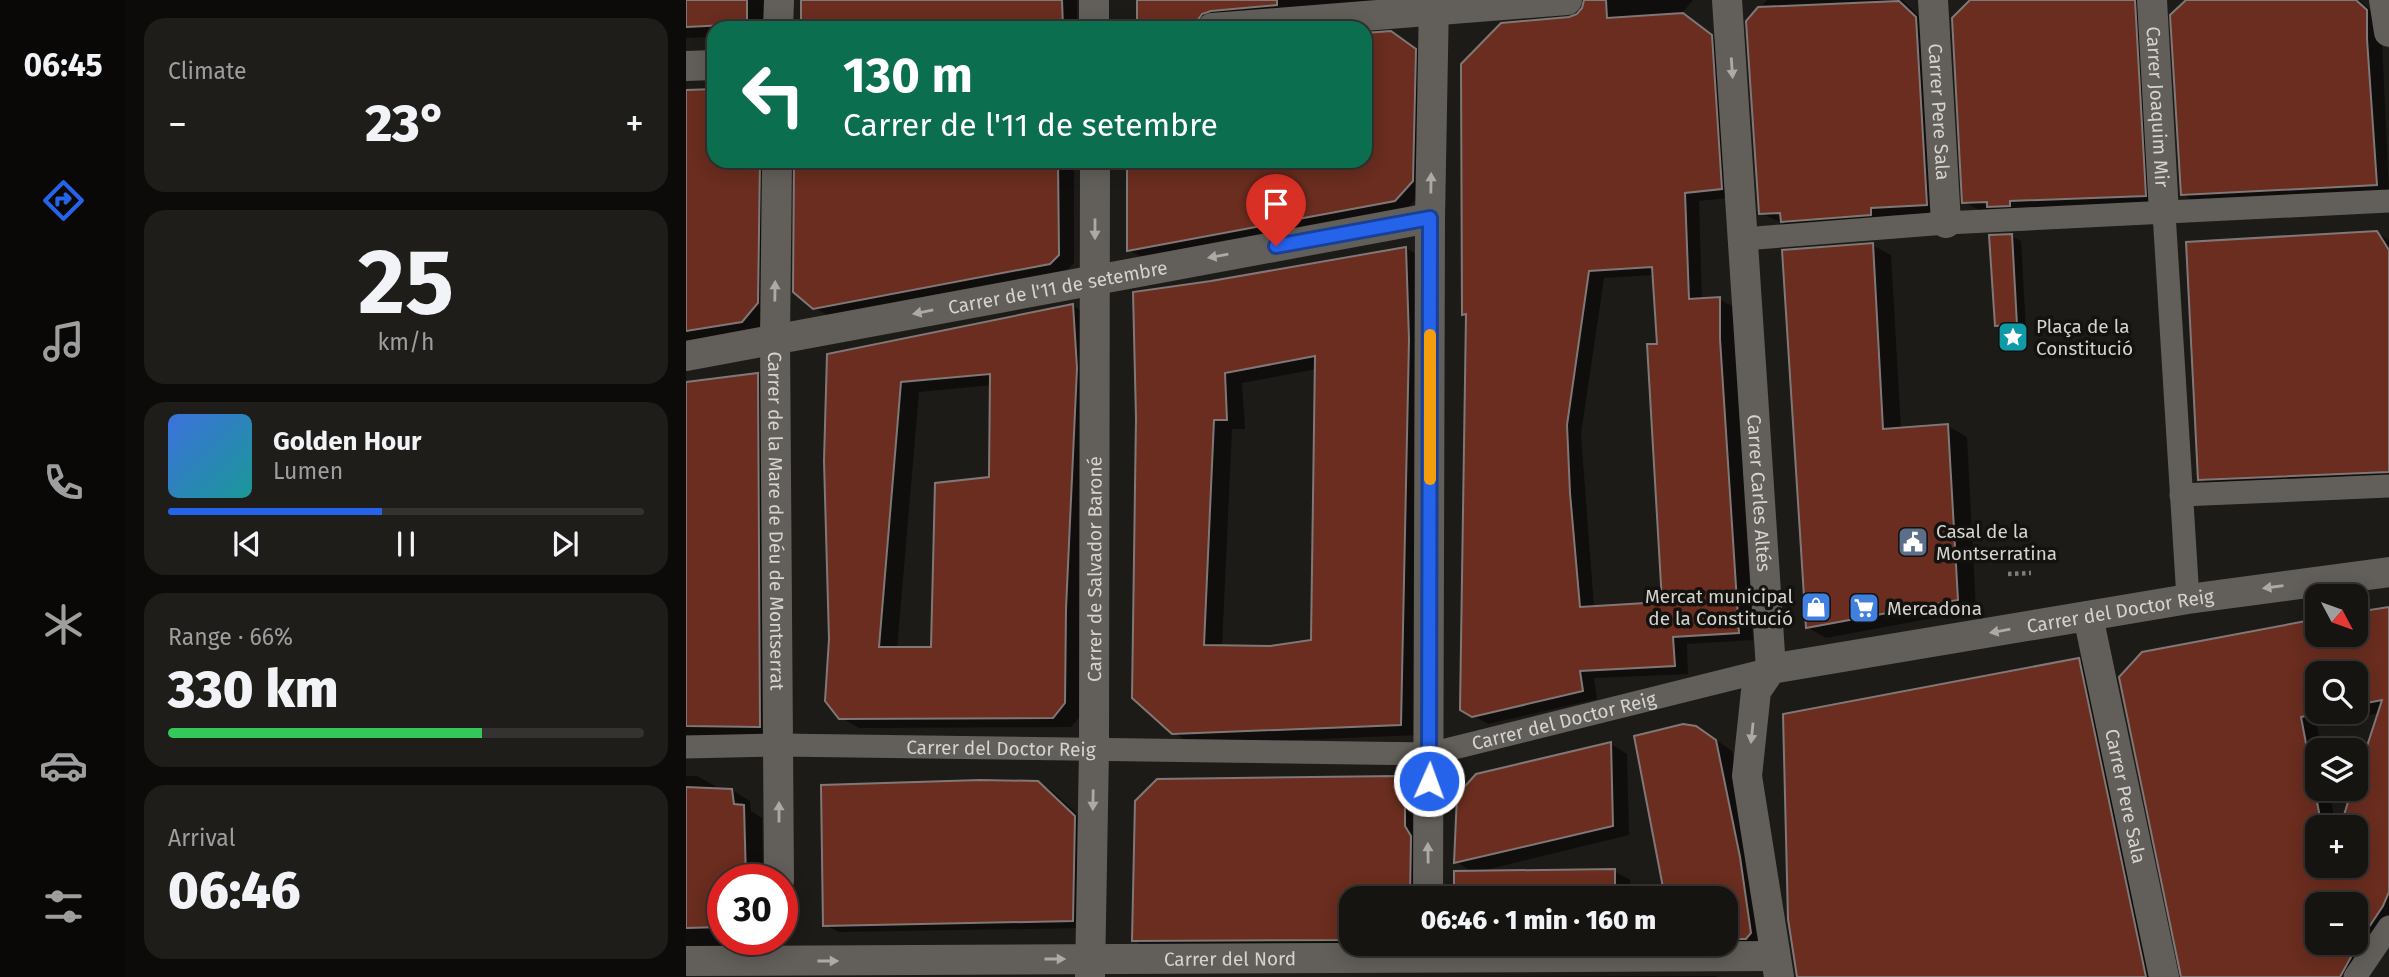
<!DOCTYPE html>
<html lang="en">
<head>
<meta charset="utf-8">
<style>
	:root { --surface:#161411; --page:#1f1d1a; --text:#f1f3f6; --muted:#9e9e9f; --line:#353331; --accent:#2563eb }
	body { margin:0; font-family:"Fira Sans",sans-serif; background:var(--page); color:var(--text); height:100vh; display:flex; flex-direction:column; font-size:26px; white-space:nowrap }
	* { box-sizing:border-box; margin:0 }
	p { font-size:23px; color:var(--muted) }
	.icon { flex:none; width:38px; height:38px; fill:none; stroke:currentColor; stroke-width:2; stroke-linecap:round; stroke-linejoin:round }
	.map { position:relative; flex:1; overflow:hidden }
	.details { display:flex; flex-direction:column; gap:18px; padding:18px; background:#0c0b09; width:560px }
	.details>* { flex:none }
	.hud { position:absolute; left:21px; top:21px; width:665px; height:147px; border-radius:21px; box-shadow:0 4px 18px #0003,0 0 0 2px var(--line); background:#0b6e4f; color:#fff; overflow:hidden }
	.needle { width:46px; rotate:131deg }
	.buttons { position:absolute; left:1619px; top:584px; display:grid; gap:14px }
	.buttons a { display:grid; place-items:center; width:63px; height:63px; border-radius:14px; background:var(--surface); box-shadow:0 4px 18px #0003,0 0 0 2px var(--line); font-size:35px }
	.speed { position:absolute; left:21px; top:864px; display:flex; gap:14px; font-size:35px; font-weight:700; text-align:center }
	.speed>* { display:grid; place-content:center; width:91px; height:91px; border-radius:50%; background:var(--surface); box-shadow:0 4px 18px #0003,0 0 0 2px var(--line); line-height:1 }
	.speed .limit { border:10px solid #d22; background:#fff; color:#111 }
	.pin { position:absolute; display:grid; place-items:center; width:60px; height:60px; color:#fff; margin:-72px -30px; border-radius:50% 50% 50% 0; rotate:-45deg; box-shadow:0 0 7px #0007 }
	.pin .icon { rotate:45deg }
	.me { position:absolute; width:77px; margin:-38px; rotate:2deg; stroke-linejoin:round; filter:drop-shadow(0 0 5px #0008) }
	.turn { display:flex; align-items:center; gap:24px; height:147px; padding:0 21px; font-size:32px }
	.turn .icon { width:91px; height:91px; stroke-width:2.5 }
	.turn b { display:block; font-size:49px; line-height:60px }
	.big { font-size:52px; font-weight:800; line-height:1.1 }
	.details .card { flex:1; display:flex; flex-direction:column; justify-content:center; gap:10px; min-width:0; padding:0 24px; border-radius:21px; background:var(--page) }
	.details .dial { align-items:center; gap:0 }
	.dial b { font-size:91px; line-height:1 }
	.song { display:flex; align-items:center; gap:21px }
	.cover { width:84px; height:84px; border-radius:10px; background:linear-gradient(135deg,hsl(220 70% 55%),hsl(180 70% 35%)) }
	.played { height:7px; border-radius:4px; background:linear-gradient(90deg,var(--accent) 45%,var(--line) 45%) }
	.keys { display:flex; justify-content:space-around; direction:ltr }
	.heat { display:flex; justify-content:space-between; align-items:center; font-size:38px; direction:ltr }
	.charge { height:10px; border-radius:5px; background:linear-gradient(90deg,#34c759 66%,var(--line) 0) }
	.trip { position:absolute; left:653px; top:886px; width:399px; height:70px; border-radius:21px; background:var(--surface); box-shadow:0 4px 18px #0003,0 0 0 2px var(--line); font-weight:800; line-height:70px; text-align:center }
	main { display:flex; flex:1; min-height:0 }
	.tabs { display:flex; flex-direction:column; width:126px; justify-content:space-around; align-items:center; background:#090807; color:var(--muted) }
	.tabs .icon { width:49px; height:49px }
	.tabs .on { color:var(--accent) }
	.tabs b { font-size:32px; color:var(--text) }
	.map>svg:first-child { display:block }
	.shadow { fill:#0007; fill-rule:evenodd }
	.building { fill:#6a2d1f; stroke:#7f7877; stroke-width:2; fill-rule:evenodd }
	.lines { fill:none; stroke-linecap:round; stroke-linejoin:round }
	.path { stroke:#7e7c79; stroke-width:4.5; stroke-dasharray:3.5 3.5; stroke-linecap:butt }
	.pedestrian { stroke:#625f5a; stroke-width:23 }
	.minor { stroke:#625f5a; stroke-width:30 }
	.oneway { fill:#acaaa7 }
	.route-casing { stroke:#184099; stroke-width:18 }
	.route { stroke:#2563eb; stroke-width:12 }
	.slow { stroke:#f59e0b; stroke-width:12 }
	.labels { text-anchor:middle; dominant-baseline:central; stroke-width:7; stroke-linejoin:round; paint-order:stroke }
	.street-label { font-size:19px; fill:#d4d3d0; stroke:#14120e }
	.poi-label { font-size:19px; fill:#d4d3d0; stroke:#14120e; text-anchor:start }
</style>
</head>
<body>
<main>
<nav class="tabs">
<b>06:45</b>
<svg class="icon on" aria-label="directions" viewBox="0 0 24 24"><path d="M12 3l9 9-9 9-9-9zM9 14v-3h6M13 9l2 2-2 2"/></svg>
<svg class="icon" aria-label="music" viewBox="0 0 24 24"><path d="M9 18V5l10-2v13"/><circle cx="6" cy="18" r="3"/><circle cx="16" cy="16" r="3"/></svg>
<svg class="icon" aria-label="phone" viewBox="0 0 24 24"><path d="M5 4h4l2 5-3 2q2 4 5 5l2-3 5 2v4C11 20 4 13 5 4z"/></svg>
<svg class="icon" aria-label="climate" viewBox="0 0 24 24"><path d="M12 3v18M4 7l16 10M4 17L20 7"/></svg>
<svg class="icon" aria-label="car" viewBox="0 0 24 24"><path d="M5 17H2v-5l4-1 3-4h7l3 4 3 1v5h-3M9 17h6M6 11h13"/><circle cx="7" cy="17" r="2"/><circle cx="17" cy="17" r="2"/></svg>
<svg class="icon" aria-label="filters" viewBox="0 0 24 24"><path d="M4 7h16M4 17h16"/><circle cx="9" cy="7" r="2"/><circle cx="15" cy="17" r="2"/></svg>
</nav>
<section class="details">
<div class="card"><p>Climate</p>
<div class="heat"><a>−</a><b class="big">23°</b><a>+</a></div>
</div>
<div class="card dial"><b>25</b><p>km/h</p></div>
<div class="card">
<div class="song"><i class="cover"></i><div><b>Golden Hour</b><p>Lumen</p></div></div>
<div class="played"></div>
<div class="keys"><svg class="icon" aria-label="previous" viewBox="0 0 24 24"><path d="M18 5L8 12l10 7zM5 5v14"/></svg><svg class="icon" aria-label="pause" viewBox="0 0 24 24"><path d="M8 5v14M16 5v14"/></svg><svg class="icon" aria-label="next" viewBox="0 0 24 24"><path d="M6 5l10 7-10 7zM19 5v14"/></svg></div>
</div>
<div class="card"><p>Range · 66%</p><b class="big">330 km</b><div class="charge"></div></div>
<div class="card"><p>Arrival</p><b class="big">06:46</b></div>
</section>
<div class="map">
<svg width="1703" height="977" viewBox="0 0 1703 977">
	<rect width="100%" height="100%" fill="#1d1b17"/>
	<g class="shadow">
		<polygon points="0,0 79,0 79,28 28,28 28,37 0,38"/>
		<rect x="117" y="0" width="274" height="28"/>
		<polygon points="452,0 745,0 526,28 453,28"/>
		<path d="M900 0H1007L997 12 1040 45 1050 197 1013 201 1016 300 1033 299 1048 307 1067 640 1001 644 1002 674 908 678 911 699 802 724 776 709 782 316 778 314 891 16 898 9ZM968 275 973 346 978 604 908 608 895 434 918 278Z"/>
		<polygon points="1081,0 1216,0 1244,27 1255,213 1199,216 1199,222 1111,229 1074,213 1062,22"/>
		<polygon points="1286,0 1451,0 1463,10 1473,203 1293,210 1278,202"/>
		<polygon points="1502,0 1673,0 1695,19 1703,192 1511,203 1496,194"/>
		<polygon points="679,35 718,41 742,58 740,189 722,208 456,257 443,250 443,161 679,161"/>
		<polygon points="28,91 28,161 91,161 87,312 71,330 0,343 0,92"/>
		<polygon points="110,161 388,161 388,263 379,272 144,317 128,307"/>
		<polygon points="1690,233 1703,240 1703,483 1533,490 1514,479"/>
		<polygon points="1325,236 1335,241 1340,330 1321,331 1311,325"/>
		<polygon points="1186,245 1205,255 1215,429 1262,426 1281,437 1290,610 1140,638 1121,627"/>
		<path d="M720 248 738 259 733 735 506 744 488 733 452 418ZM631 369 627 642 584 648 536 647 546 429H559L556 383Z"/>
		<path d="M387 306 405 316 397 713 385 727 173 728 154 717 145 639 143 355ZM306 385 305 479 246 648 211 649 233 392Z"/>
		<polygon points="71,374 89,384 91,736 0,735 0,384"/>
		<path d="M1703 609V931L1675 977H1496L1631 621V635H1670V614ZM1631 674H1670V712H1631ZM1693 713 1670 785V866H1631V828H1650L1643 789H1631V751H1636L1631 726ZM1631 905H1670V943H1631Z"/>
		<polygon points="1393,660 1411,670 1467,977 1113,977"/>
		<polygon points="1026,737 1046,751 1073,891 1080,943 1040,943 1040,898"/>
		<polygon points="925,744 941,754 943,835 791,872 928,871 944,880 944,898 770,898 787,872 770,862"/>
		<polygon points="0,776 11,776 29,786 28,790 46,790 64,801 65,811 76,818 77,880 37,880 37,953 0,973 1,977 0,977"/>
		<polygon points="710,778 727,788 734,795 739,898 665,898 665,943 464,950 448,940"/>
		<polygon points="352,783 366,791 403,825 401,928 153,932 139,925"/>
		<polygon points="1029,976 1032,977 790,977 791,977"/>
	</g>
	<g class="building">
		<polygon points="0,0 61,0 61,24 0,27"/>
		<polygon points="115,0 376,0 377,28 115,28"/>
		<polygon points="451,0 591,0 591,5 525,11 516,14 509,24 460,28 458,23 451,24"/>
		<path d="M898 0H920L921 18 997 13 1026 35 1036 189 999 193 1003 299 1034 297V339L1053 633 987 637 989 666 894 671 897 691 786 717 774 710 780 314 776 315 775 64 815 23 883 17 891 14 896 8ZM966 267 971 344H961L976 602 894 607 884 493 881 425 903 271Z"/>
		<polygon points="1284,0 1449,0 1460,196 1324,201 1324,206 1301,207 1301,202 1276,203 1266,18"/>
		<polygon points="1500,0 1670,0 1681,10 1681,39 1691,185 1495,195 1484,15"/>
		<polygon points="1213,1 1230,17 1241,205 1185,208 1185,215 1095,222 1094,213 1073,214 1060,21 1072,7"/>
		<polygon points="705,31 730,49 727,181 709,201 441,251 441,161 679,161 679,33"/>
		<polygon points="28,89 28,161 74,161 72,303 56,322 0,331 0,90"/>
		<polygon points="108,161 372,161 373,255 364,264 127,309 107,292"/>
		<polygon points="1691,231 1703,250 1703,472 1512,480 1500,242"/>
		<polygon points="1326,234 1331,325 1309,326 1303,235"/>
		<polygon points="1187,243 1197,429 1262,424 1272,600 1120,628 1096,250"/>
		<path d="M720 247 723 339 715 725 486 734 446 698 450 418 447 292 525 281ZM629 356 625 640 584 646 518 645 528 420H541L539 373Z"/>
		<path d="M387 304 391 368 380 609 379 703 367 718 153 719 139 701 143 639 138 461 141 354ZM304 374 303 477 249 483 245 647H193L215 382Z"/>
		<polygon points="72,373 74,727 0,726 0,382"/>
		<path d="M1703 607V892L1697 906 1675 939 1654 977H1495L1433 677 1456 652 1631 619V635H1670V612ZM1631 674H1670V705L1696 700 1670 780V789H1666L1654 828H1670V866H1631V828H1636L1615 717 1638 712H1631ZM1631 905H1670V943H1631Z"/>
		<polygon points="1393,658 1460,977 1111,977 1102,919 1097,714"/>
		<polygon points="997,724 1010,726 1030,740 1054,857 1065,933 1060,939 1040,939 1040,898 979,898 948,736"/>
		<polygon points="925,742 927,826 768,863 771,795 790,774"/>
		<polygon points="711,776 719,784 719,826 725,836 724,898 665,898 665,940 446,941 449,801 471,779"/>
		<polygon points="294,780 352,781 389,816 387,921 137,926 135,785"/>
		<polygon points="0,787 46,789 48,804 58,805 60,880 37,880 37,927 0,928"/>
		<polygon points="929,869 929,898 768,898 768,871"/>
	</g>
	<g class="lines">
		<polyline class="path" points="1322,574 1345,573"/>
		<g class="pedestrian">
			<polyline points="1478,213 1502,599"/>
			<polyline points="1058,239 1260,223 1703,201"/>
			<polyline points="1495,495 1703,486"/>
			<path id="s1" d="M0 747 93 745 744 754 1085 669"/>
			<polyline points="1669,977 1703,927"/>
		</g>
		<g class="minor">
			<polyline points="408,0 408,28"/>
			<path id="s2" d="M1041 0 1085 669 1070 691 1061 776 1093 977"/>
			<path id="s3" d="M1247 0 1260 223"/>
			<path id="s4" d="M1466 0 1478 213"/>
			<polyline points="1698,0 1703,32"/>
			<polyline points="92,28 93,0"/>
			<polyline points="526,28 881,0"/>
			<polyline points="0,66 28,65"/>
			<path id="s5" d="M91 161 89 339 93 880"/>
			<path id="s6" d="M0 356 744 218"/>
			<path id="s7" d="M1402 616 1478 977"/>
			<path id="s8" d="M1085 669 1502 599 1703 572"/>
			<polyline points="742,898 744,218 748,0"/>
			<path id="s9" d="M0 961 1089 956"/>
			<path id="s10" d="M404 977 408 750 409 161"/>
		</g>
	</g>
	<defs><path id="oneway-solid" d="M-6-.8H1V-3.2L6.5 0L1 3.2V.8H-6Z" transform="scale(1.75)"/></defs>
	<g class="oneway">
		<use href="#oneway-solid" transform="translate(1046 68) rotate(86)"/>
		<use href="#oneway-solid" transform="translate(745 183) rotate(-89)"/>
		<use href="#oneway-solid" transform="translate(409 229) rotate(90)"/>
		<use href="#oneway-solid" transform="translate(532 256) rotate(170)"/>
		<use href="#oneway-solid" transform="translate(89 291) rotate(-89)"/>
		<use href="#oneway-solid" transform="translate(237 312) rotate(169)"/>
		<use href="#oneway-solid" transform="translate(1587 587) rotate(172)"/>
		<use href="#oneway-solid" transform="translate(1314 631) rotate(170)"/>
		<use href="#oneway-solid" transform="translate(1066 733) rotate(96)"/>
		<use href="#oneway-solid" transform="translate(407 800) rotate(91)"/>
		<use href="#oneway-solid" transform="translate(93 812) rotate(-90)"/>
		<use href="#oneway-solid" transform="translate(742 853) rotate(-91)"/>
		<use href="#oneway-solid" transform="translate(369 959)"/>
		<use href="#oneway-solid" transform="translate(142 961)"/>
	</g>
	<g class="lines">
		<g class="route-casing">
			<polyline id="route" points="590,246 744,218 743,781"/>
		</g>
		<use href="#route" class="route"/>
		<polyline class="slow" points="744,479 744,335"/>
	</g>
	<defs>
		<g id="sight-square" transform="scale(1.575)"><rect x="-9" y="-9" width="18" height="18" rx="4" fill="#0f9aa8" stroke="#14120e"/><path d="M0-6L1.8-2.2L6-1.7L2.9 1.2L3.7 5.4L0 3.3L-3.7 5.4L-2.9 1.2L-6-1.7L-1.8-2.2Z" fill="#fff"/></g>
		<g id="civic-square" transform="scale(1.575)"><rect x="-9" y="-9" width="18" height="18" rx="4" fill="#5c6f8a" stroke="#14120e"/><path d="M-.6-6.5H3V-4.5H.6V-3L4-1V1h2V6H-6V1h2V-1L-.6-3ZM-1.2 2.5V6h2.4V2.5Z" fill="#fff"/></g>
		<g id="shop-square" transform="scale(1.575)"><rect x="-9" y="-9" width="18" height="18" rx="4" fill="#3f7fe0" stroke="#14120e"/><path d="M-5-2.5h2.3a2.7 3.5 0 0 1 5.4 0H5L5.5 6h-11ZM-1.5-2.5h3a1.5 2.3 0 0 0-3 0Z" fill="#fff"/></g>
		<g id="supermarket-square" transform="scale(1.575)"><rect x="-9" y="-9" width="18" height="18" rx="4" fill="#3f7fe0" stroke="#14120e"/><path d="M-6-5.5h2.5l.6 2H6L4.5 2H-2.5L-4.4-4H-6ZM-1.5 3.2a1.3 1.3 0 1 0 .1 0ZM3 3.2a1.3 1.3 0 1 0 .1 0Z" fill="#fff"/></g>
	</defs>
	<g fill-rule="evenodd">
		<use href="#sight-square" x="1327" y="337"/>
		<use href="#civic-square" x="1227" y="542"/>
		<use href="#shop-square" x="1130" y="607"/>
		<use href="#supermarket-square" x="1178" y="608"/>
	</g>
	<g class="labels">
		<g class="street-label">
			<text stroke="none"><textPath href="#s4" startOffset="107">Carrer Joaquim Mir</textPath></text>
			<text stroke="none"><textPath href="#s3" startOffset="112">Carrer Pere Sala</textPath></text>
			<text stroke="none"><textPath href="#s6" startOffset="378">Carrer de l'11 de setembre</textPath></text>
			<text stroke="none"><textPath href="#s2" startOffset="494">Carrer Carles Altés</textPath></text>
			<text stroke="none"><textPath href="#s5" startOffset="360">Carrer de la Mare de Déu de Montserrat</textPath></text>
			<text stroke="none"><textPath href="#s10" startOffset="408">Carrer de Salvador Baroné</textPath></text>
			<text stroke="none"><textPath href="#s8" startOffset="354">Carrer del Doctor Reig</textPath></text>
			<text stroke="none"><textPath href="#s1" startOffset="882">Carrer del Doctor Reig</textPath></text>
			<text stroke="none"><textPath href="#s1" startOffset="315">Carrer del Doctor Reig</textPath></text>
			<text stroke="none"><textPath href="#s7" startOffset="184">Carrer Pere Sala</textPath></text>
			<text stroke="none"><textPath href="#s9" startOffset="544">Carrer del Nord</textPath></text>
		</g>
		<g class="poi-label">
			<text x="1350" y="326">Plaça de la<tspan x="1350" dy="22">Constitució</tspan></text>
			<text x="1250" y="531">Casal de la<tspan x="1250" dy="22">Montserratina</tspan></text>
			<text x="1107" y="596" text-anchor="end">Mercat municipal<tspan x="1107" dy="22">de la Constitució</tspan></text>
			<text x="1201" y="608">Mercadona</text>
		</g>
	</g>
</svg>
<div class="buttons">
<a><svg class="needle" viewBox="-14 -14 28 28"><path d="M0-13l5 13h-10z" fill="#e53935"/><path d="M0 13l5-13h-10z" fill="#9e9e9f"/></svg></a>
<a><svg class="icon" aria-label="search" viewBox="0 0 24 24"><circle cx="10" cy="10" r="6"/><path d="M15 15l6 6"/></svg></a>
<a><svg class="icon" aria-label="layers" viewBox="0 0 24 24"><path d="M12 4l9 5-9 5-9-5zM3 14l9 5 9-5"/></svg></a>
<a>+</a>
<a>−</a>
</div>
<div class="speed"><div class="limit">30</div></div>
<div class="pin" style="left:590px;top:246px;background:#d93025"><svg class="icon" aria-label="arrive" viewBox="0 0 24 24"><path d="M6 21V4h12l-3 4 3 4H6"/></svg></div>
<svg class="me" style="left:743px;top:781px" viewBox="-20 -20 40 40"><circle r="17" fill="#2563eb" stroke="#fff" stroke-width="3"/><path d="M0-11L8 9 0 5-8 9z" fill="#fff"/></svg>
<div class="trip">06:46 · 1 min · 160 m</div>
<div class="hud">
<div class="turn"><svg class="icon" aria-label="left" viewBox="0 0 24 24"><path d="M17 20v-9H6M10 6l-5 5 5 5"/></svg><div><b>130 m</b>Carrer de l'11 de setembre</div></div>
</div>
</div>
</main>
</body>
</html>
